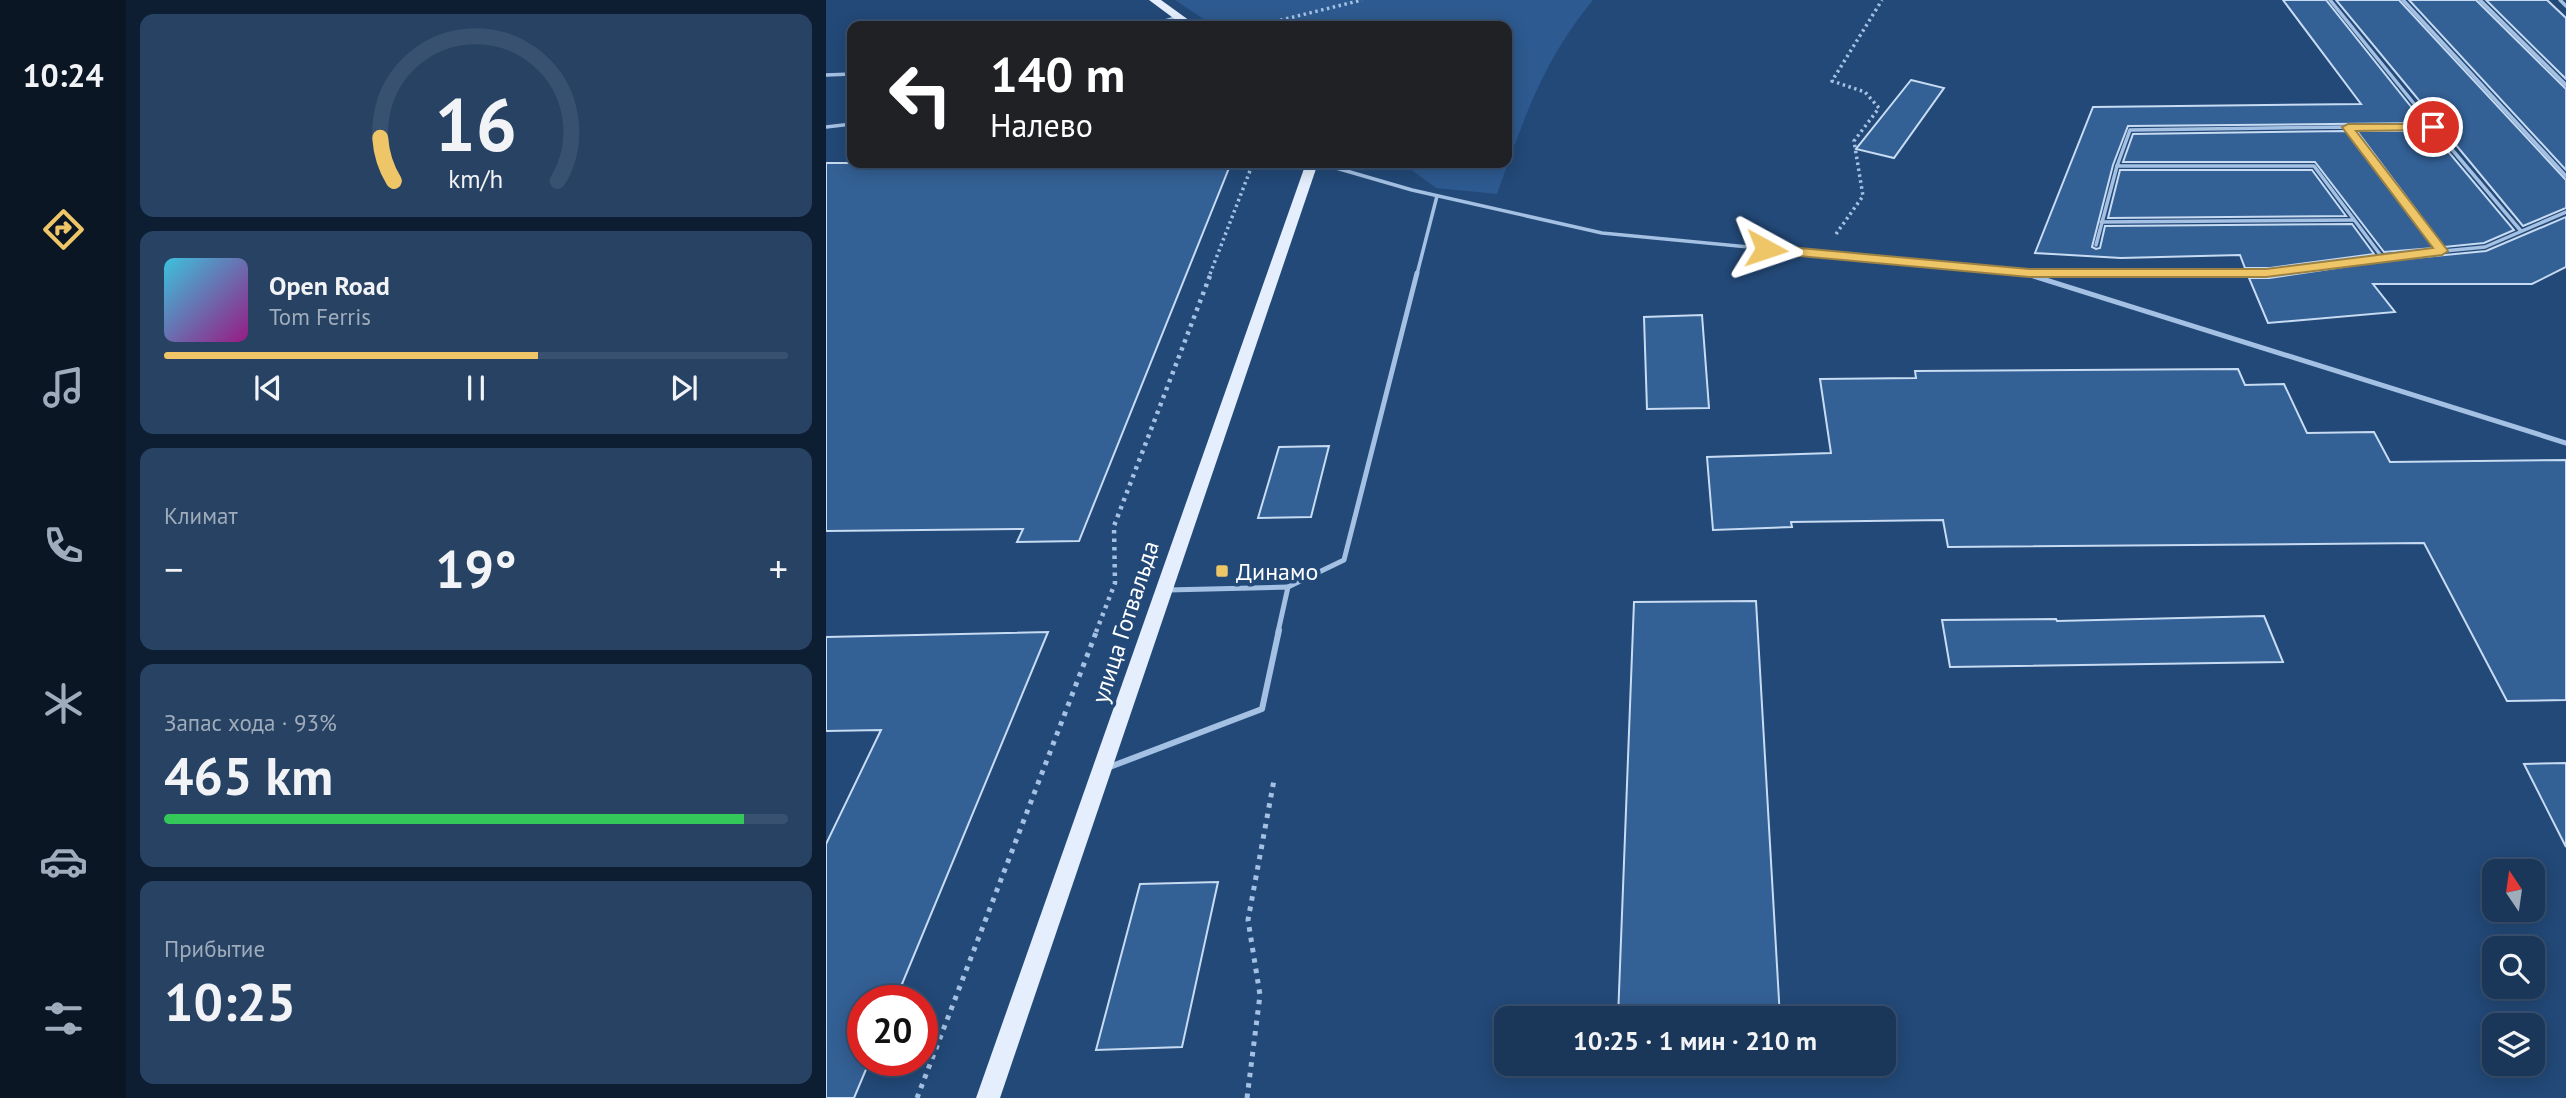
<!DOCTYPE html>
<html lang="ru">
<head>
<meta charset="utf-8">
<style>
	:root { --surface:#1a375a; --page:#274263; --text:#f1f3f6; --muted:#9facbb; --line:#385170; --accent:#eec668 }
	body { margin:0; font-family:"PT Sans",sans-serif; background:var(--page); color:var(--text); height:100vh; display:flex; flex-direction:column; font-size:26px; white-space:nowrap }
	* { box-sizing:border-box; margin:0 }
	p { font-size:23px; color:var(--muted) }
	.icon { flex:none; width:38px; height:38px; fill:none; stroke:currentColor; stroke-width:2; stroke-linecap:round; stroke-linejoin:round }
	.map { position:relative; flex:1; overflow:hidden }
	.panel { display:flex; flex-direction:column; gap:14px; padding:14px; background:#0e1e32; width:700px }
	.panel>* { flex:none }
	.guide { position:absolute; left:21px; top:21px; width:665px; height:147px; border-radius:14px; box-shadow:0 4px 18px #0003,0 0 0 2px var(--line); background:#202124; color:#fff; overflow:hidden }
	.needle { width:46px; rotate:347deg }
	.tools { position:absolute; left:1656px; top:859px; display:grid; gap:14px }
	.tools a { display:grid; place-items:center; width:63px; height:63px; border-radius:14px; background:var(--surface); box-shadow:0 4px 18px #0003,0 0 0 2px var(--line); font-size:35px }
	.speed { position:absolute; left:21px; top:985px; display:flex; gap:14px; font-size:35px; font-weight:700; text-align:center }
	.speed>* { display:grid; place-content:center; width:91px; height:91px; border-radius:50%; background:var(--surface); box-shadow:0 4px 18px #0003,0 0 0 2px var(--line); line-height:1 }
	.speed .limit { border:10px solid #d22; background:#fff; color:#111 }
	.pin { position:absolute; display:grid; place-items:center; width:60px; height:60px; color:#fff; margin:-30px; border:4px solid #fff; border-radius:50%; box-shadow:0 2px 7px #0007 }
	.me { position:absolute; width:77px; margin:-38px; rotate:95deg; stroke-linejoin:round; filter:drop-shadow(0 0 5px #0008) }
	.turn { display:flex; align-items:center; gap:24px; height:147px; padding:0 28px; font-size:32px }
	.turn .icon { width:91px; height:91px; stroke-width:2.5 }
	.turn b { display:block; font-size:49px; line-height:60px }
	.big { font-size:52px; font-weight:800; line-height:1.1 }
	.panel .card { flex:1; display:flex; flex-direction:column; justify-content:center; gap:10px; min-width:0; padding:0 24px; border-radius:14px; background:var(--page) }
	.panel .dial { align-items:center; gap:0 }
	.dial svg { height:182px; overflow:visible; fill:none; stroke:var(--line); stroke-width:7; stroke-linecap:round; text-anchor:middle }
	.dial text { fill:var(--text); stroke:none }
	.song { display:flex; align-items:center; gap:21px }
	.cover { width:84px; height:84px; border-radius:10px; background:linear-gradient(135deg,hsl(190 70% 55%),hsl(310 70% 35%)) }
	.played { height:7px; border-radius:4px; background:linear-gradient(90deg,var(--accent) 60%,var(--line) 60%) }
	.keys { display:flex; justify-content:space-around; direction:ltr }
	.heat { display:flex; justify-content:space-between; align-items:center; font-size:38px; direction:ltr }
	.charge { height:10px; border-radius:5px; background:linear-gradient(90deg,#34c759 93%,var(--line) 0) }
	.trip { position:absolute; left:668px; top:1006px; width:402px; height:70px; border-radius:14px; background:var(--surface); box-shadow:0 4px 18px #0003,0 0 0 2px var(--line); font-weight:800; line-height:70px; text-align:center }
	main { display:flex; flex:1; min-height:0 }
	.dock { display:flex; flex-direction:column; width:126px; justify-content:space-around; align-items:center; background:#0a1624; color:var(--muted) }
	.dock .icon { width:49px; height:49px }
	.dock .on { color:var(--accent) }
	.dock b { font-size:32px; color:var(--text) }
	.map>svg:first-child { display:block }
	.green { fill:#2d5a90 }
	.building { fill:#336095; stroke:#c7dbf3; stroke-width:2 }
	.lines { fill:none; stroke-linecap:round; stroke-linejoin:round }
	.path-far2 { stroke:#a4c1e4; stroke-width:3.5; stroke-dasharray:2.5 3.5; stroke-linecap:butt }
	.path-far1 { stroke:#a4c1e4; stroke-width:4.5; stroke-dasharray:3.5 5; stroke-linecap:butt }
	.path { stroke:#a4c1e4; stroke-width:5; stroke-dasharray:4.5 6; stroke-linecap:butt }
	.lane-far2 { stroke:#a4c1e4; stroke-width:3.5 }
	.lane-far1 { stroke:#a4c1e4; stroke-width:5 }
	.lane { stroke:#a4c1e4; stroke-width:6 }
	.primary { fill:#e4eefc; fill-rule:evenodd }
	.route { fill:#eec668; stroke:#9b8144; stroke-width:2 }
	.poi-dot { fill:#eec668; stroke:#234978; stroke-width:2.5 }
	.labels { text-anchor:middle; dominant-baseline:central; stroke-width:7; stroke-linejoin:round; paint-order:stroke }
	.poi-label { font-size:24px; fill:#fff; stroke:#234978; text-anchor:start }
	.street-label { font-size:24px; fill:#fff; stroke:#234978 }
</style>
</head>
<body>
<main>
<nav class="dock">
<b>10:24</b>
<svg class="icon on" aria-label="directions" viewBox="0 0 24 24"><path d="M12 3l9 9-9 9-9-9zM9 14v-3h6M13 9l2 2-2 2"/></svg>
<svg class="icon" aria-label="music" viewBox="0 0 24 24"><path d="M9 18V5l10-2v13"/><circle cx="6" cy="18" r="3"/><circle cx="16" cy="16" r="3"/></svg>
<svg class="icon" aria-label="phone" viewBox="0 0 24 24"><path d="M5 4h4l2 5-3 2q2 4 5 5l2-3 5 2v4C11 20 4 13 5 4z"/></svg>
<svg class="icon" aria-label="climate" viewBox="0 0 24 24"><path d="M12 3v18M4 7l16 10M4 17L20 7"/></svg>
<svg class="icon" aria-label="car" viewBox="0 0 24 24"><path d="M5 17H2v-5l4-1 3-4h7l3 4 3 1v5h-3M9 17h6M6 11h13"/><circle cx="7" cy="17" r="2"/><circle cx="17" cy="17" r="2"/></svg>
<svg class="icon" aria-label="filters" viewBox="0 0 24 24"><path d="M4 7h16M4 17h16"/><circle cx="9" cy="7" r="2"/><circle cx="15" cy="17" r="2"/></svg>
</nav>
<section class="panel">
<div class="card dial"><svg viewBox="0 0 100 80">
<path d="M14 69A42 42 0 1 1 86 69"/>
<path d="M14 69A42 42 0 0 1 8 50" stroke="#eec668"/>
<text x="50" y="56" font-size="32" font-weight="700">16</text>
<text x="50" y="72" font-size="11">km/h</text>
</svg></div>
<div class="card">
<div class="song"><i class="cover"></i><div><b>Open Road</b><p>Tom Ferris</p></div></div>
<div class="played"></div>
<div class="keys"><svg class="icon" aria-label="previous" viewBox="0 0 24 24"><path d="M18 5L8 12l10 7zM5 5v14"/></svg><svg class="icon" aria-label="pause" viewBox="0 0 24 24"><path d="M8 5v14M16 5v14"/></svg><svg class="icon" aria-label="next" viewBox="0 0 24 24"><path d="M6 5l10 7-10 7zM19 5v14"/></svg></div>
</div>
<div class="card"><p>Климат</p>
<div class="heat"><a>−</a><b class="big">19°</b><a>+</a></div>
</div>
<div class="card"><p>Запас хода · 93%</p><b class="big">465 km</b><div class="charge"></div></div>
<div class="card"><p>Прибытие</p><b class="big">10:25</b></div>
</section>
<div class="map">
<svg width="1740" height="1098" viewBox="0 0 1740 1098">
	<rect width="100%" height="100%" fill="#234978"/>
	<path class="green" d="M349 0H767C716 62 698 119 671 194L610 188 576 163H681V26H388Z"/>
	<g class="building">
		<polygon points="1457,0 1500,0 1598,123 1302,126 1287,165 1266,247 1270,249 1274,248 1279,226 1526,224 1548,254 1444,268 1419,268 1414,255 1295,258 1209,253 1267,107 1535,104"/>
		<polygon points="1510,0 1573,0 1740,180 1740,208 1697,226"/>
		<polygon points="1583,0 1650,0 1740,89 1740,170"/>
		<polygon points="1660,0 1721,0 1740,18 1740,79"/>
		<polygon points="1085,80 1118,88 1068,158 1030,149"/>
		<polygon points="1520,131 1608,248 1558,252 1489,162 1297,162 1307,134"/>
		<polygon points="1531,131 1605,131 1688,230 1658,243 1618,247"/>
		<polygon points="0,163 405,163 253,541 191,542 197,529 0,531"/>
		<polygon points="1294,170 1486,170 1520,216 1282,218"/>
		<polygon points="1740,217 1740,267 1706,284 1547,284 1569,312 1442,323 1423,278 1443,278 1557,261 1660,251"/>
		<polygon points="876,315 883,408 821,409 818,317"/>
		<polygon points="1412,369 1419,385 1458,384 1481,433 1548,432 1564,462 1740,460 1740,700 1681,701 1598,543 1122,547 1117,520 965,522 966,527 887,530 881,457 1005,453 994,379 1090,378 1089,371"/>
		<polygon points="503,446 485,517 432,518 453,447"/>
		<polygon points="930,601 954,1018 792,1018 808,602"/>
		<polygon points="1438,616 1457,662 1124,667 1116,620 1230,619 1231,621"/>
		<polygon points="222,632 69,1001 37,1001 37,1060 44,1060 28,1098 0,1098 0,844 55,730 0,731 0,637"/>
		<polygon points="1740,763 1740,847 1698,764"/>
		<polygon points="392,882 356,1047 270,1050 314,884"/>
	</g>
	<g class="lines">
		<g class="path-far2">
			<polyline points="431,26 536,0"/>
			<polyline points="1010,234 1037,196 1028,141 1053,108 1039,92 1006,81 1056,0"/>
			<polyline points="384,274 427,163"/>
		</g>
		<polyline class="path-far1" points="270,632 289,583 288,526 385,273"/>
		<g class="path">
			<polyline points="91,1098 271,630"/>
			<polyline points="421,1098 434,995 422,920 448,780"/>
		</g>
		<g class="lane-far2">
			<polyline points="1504,0 1607,127"/>
			<polyline points="1577,0 1740,176"/>
			<polyline points="1654,0 1740,85"/>
			<polyline points="1734,0 1740,6"/>
			<polyline points="323,26 352,17"/>
			<polyline points="0,75 26,74"/>
			<polyline points="0,127 26,124"/>
			<polyline points="1523,127 1607,127 1695,231"/>
			<polyline points="493,163 586,190 776,233 1207,274"/>
			<polyline points="1275,222 1528,220"/>
			<polyline points="1270,245 1291,166"/>
			<polyline points="1556,257 1488,166 1291,166 1304,130 1522,127 1616,251"/>
			<polyline points="1210,273 1440,273 1556,257 1659,247 1740,212"/>
			<polyline points="591,274 611,196"/>
		</g>
		<g class="lane-far1">
			<polyline points="1198,273 1740,443"/>
			<polyline points="1210,273 1443,273"/>
			<polyline points="462,587 518,560 591,273"/>
			<polyline points="342,590 462,587 452,632"/>
		</g>
		<polyline class="lane" points="281,768 436,709 453,630"/>
		<g class="primary">
			<polygon points="323,0 335,0 371,26 358,26"/>
			<polygon points="480,163 492,163 174,1098 150,1098"/>
		</g>
	</g>
	<polygon class="route" points="1611,124 1611,129 1607,130 1530,131 1622,251 1616,255 1440,277 1203,277 940,253 933,249 940,245 1203,269 1440,269 1607,248 1516,127 1522,124"/>
	<rect class="poi-dot" x="389" y="564" width="14" height="14" rx="3.5"/>
	<g class="labels">
		<g class="poi-label">
			<text x="410" y="571">Динамо</text>
		</g>
		<g class="street-label">
			<text transform="translate(299 622) rotate(-72)">улица Готвальда</text>
		</g>
	</g>
</svg>
<div class="tools">
<a><svg class="needle" viewBox="-14 -14 28 28"><path d="M0-13l5 13h-10z" fill="#e53935"/><path d="M0 13l5-13h-10z" fill="#9facbb"/></svg></a>
<a><svg class="icon" aria-label="search" viewBox="0 0 24 24"><circle cx="10" cy="10" r="6"/><path d="M15 15l6 6"/></svg></a>
<a><svg class="icon" aria-label="layers" viewBox="0 0 24 24"><path d="M12 4l9 5-9 5-9-5zM3 14l9 5 9-5"/></svg></a>
</div>
<div class="speed"><div class="limit">20</div></div>
<div class="pin" style="left:1607px;top:127px;background:#d93025"><svg class="icon" aria-label="arrive" viewBox="0 0 24 24"><path d="M6 21V4h12l-3 4 3 4H6"/></svg></div>
<svg class="me" style="left:940px;top:249px" viewBox="-20 -20 40 40"><path d="M0-17L14 15 0 8-14 15z" fill="#eec668" stroke="#fff" stroke-width="4"/></svg>
<div class="trip">10:25 · 1 мин · 210 m</div>
<div class="guide">
<div class="turn"><svg class="icon" aria-label="left" viewBox="0 0 24 24"><path d="M17 20v-9H6M10 6l-5 5 5 5"/></svg><div><b>140 m</b>Налево</div></div>
</div>
</div>
</main>
</body>
</html>
